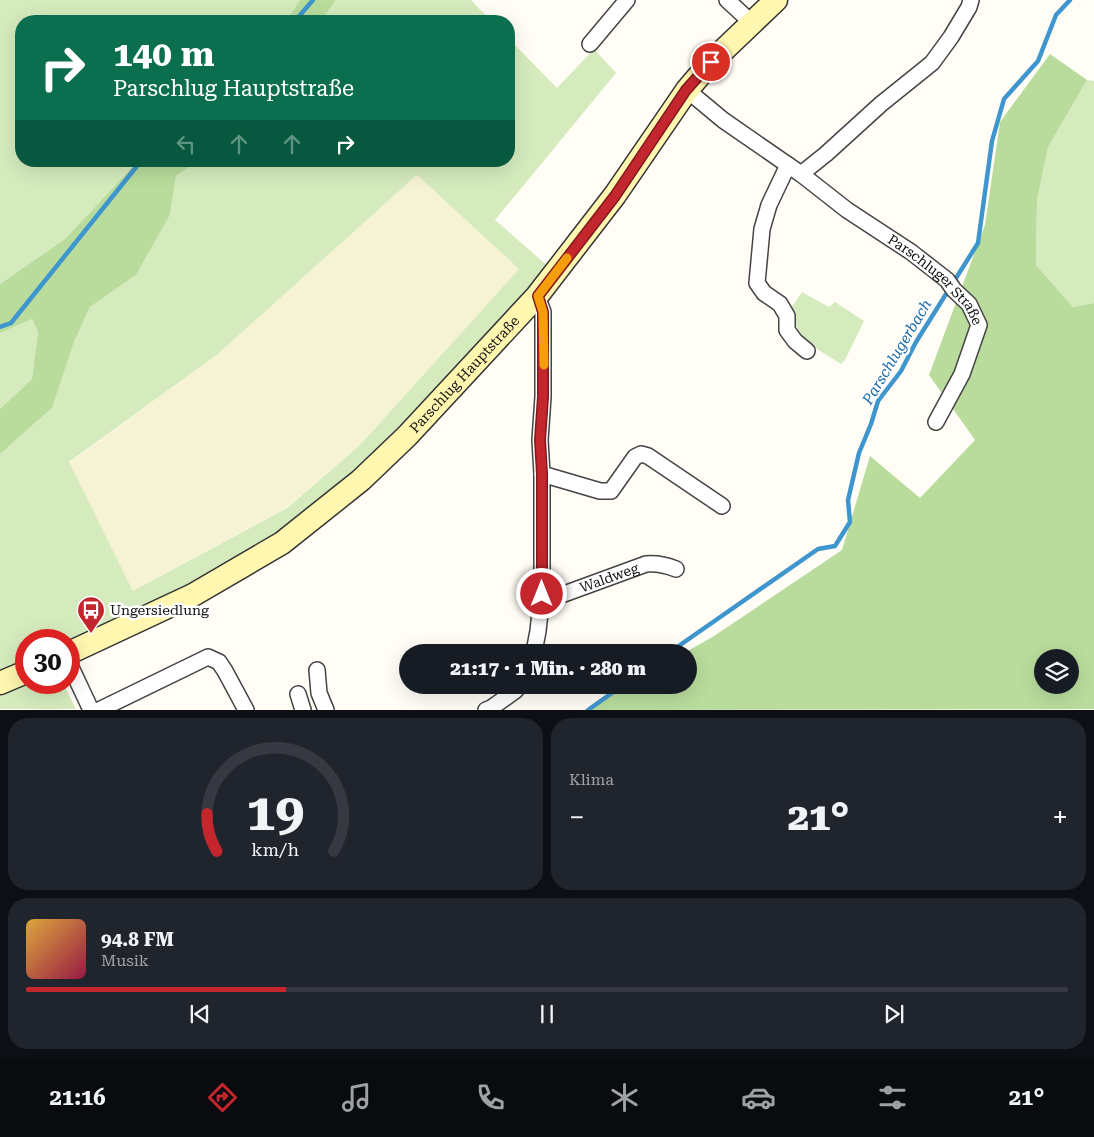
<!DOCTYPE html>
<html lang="de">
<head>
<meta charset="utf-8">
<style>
	:root { --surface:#171b24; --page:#20242c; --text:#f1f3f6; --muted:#9ea1a6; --line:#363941; --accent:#c4262e }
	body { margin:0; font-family:"Roboto Serif",serif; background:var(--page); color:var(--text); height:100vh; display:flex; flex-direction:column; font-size:19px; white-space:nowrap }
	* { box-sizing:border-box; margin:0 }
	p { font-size:16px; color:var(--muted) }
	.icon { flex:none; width:28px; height:28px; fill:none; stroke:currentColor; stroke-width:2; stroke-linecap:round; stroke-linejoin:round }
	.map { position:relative; height:710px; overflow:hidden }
	.sheet { display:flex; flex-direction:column; gap:8px; padding:8px; background:#0d0f14; flex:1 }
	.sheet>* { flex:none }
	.guide { position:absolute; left:15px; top:15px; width:500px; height:152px; border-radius:20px; box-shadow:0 5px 20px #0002; background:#0b6e4f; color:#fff; overflow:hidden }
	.controls { position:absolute; left:1034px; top:649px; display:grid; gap:10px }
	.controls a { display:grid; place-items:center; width:45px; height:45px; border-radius:50%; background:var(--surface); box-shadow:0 5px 20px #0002; font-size:25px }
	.speed { position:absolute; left:15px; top:629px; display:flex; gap:10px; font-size:25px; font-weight:700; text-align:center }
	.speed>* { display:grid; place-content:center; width:65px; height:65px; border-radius:50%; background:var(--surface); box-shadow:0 5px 20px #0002; line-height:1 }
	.speed .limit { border:8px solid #d22; background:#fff; color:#111 }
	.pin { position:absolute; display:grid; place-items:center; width:42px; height:42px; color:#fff; margin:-21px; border:2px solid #fff; border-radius:50%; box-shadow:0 1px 5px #0007 }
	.me { position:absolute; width:55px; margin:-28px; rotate:0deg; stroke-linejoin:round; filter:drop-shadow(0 0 4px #0008) }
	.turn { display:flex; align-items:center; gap:18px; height:105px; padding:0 15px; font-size:22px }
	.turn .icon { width:65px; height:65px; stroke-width:2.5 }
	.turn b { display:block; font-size:35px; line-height:42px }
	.lanes { display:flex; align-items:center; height:48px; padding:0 15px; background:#0003; justify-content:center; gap:25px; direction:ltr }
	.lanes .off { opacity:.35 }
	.big { font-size:38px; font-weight:800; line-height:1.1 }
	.sheet .card { flex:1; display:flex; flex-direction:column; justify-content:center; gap:8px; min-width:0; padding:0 18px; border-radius:20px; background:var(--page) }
	.sheet .dial { align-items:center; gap:0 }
	.dial svg { height:130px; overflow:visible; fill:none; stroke:var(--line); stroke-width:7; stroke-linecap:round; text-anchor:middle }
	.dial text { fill:var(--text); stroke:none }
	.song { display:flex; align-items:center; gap:15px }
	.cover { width:60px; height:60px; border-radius:8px; background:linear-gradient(135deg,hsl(40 70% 55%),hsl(340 70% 35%)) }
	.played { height:5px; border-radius:2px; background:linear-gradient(90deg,var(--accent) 25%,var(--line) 25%) }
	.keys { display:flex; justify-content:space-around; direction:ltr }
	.heat { display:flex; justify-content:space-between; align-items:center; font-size:28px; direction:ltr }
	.sheet .tiles { flex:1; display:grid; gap:8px; grid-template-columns:1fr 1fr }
	.card:last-child { grid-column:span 2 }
	.trip { position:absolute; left:399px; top:644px; width:298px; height:50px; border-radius:25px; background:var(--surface); box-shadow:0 5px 20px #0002; font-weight:800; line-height:50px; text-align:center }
	.tabs { display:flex; height:80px; justify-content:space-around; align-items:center; background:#090b0e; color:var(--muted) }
	.tabs .icon { width:35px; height:35px }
	.tabs .selected { color:var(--accent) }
	.tabs b { font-size:22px; color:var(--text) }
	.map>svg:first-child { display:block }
	.farmland { fill:#f6f3d4 }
	.green { fill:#d5ebbd; fill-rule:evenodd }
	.forest { fill:#b9dc9c; fill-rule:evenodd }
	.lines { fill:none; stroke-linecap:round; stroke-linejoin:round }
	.stream { stroke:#3f96cf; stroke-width:4.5 }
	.minor-casing { stroke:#444; stroke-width:18 }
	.secondary-casing { stroke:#333; stroke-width:25 }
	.minor { stroke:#fff; stroke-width:15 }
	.secondary { stroke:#fff6b0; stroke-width:22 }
	.route-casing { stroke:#7f191e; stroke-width:12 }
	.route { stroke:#c4262e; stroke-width:9 }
	.slow { stroke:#f59e0b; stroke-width:9 }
	.labels { text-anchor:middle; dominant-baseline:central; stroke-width:5; stroke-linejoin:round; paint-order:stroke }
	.street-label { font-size:14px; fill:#111; stroke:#fff }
	.poi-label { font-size:14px; fill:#111; stroke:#fff; text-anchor:start }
	.water-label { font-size:15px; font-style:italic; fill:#1768a6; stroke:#fff }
</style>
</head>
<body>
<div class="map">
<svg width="1094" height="710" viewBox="0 0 1094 710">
	<rect width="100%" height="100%" fill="#fffdf5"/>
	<polygon class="farmland" points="417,175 519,269 359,446 286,508 133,591 69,463 218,354"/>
	<g class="green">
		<polygon points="0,0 300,0 286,21 21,21 21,161 138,161 65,239 0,284"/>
		<polygon points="336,0 471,0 491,21 321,21"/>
		<path d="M509 39 557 88 594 49 616 73 495 220 550 268 499 329 330 500 233 566 69 646V640H26V665L0 676V454L52 408 74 342 90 307 136 275 170 215 176 176 197 161H509ZM417 175 519 269 359 446 287 508 133 591 69 462 218 354Z"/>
		<polygon points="1087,80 1094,81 1094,303 1073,307 1036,265 1037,200 1048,147"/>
		<polygon points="802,292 829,307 835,302 864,321 845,360 841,364 801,339 791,308"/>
		<polygon points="32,319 38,332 32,379 0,409 0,333"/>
		<polygon points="33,682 63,683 76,709 0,709 0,696"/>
	</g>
	<g class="forest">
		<polygon points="300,0 336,0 321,21 286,21"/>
		<path d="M1050 54 1087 80 1048 147 1037 200 1036 265 1073 307 1094 303V709L587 710 629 685H688V652H686L714 636 842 550 870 456 920 498 975 440 929 375 985 225 1000 122ZM1042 658H1070V685H1042Z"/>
		<polygon points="138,161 197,161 176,176 170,215 136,275 90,307 74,342 52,408 0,454 0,409 32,379 38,332 32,319 0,333 0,284 65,239"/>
	</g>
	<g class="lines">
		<g class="stream">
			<polyline points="295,21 313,0"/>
			<polyline points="0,327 11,323 141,161"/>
			<polyline points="670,652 818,549 835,546 850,522 848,500 859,453 871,424 878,401 901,371 916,342 978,243 992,141 1004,99 1038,61 1056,15 1070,0"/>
			<polyline points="588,710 623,685"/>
		</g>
		<g class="minor-casing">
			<g id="minor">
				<polyline points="727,0 752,23"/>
				<polyline points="590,44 627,0"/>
				<path id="s1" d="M687 90 723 120 801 174 847 210 911 252 947 280 954 290 969 304 979 325 962 374 936 422"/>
				<polyline points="788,165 769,205 762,229 757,283 764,293 780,304 787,316 787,330 795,341 807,351"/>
				<polyline points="801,174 826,154 881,104 932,63 951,37 969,7 971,0"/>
				<polyline points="542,474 600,491 611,491 635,457 641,454 648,456 722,506"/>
				<path id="s2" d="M542 594H564L646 564C657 563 666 565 676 569"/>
				<polyline points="534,652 538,631 542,594 542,474 540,440 543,397 543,312 537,296"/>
				<polyline points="69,663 91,710"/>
				<polyline points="317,670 319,693 326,710"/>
				<polyline points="298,694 303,710"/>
				<polyline points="99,710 208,657 219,662 225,671 246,710"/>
				<polyline points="486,710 491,708 515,691 520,685"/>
			</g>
		</g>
		<g class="secondary-casing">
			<g id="secondary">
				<path id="s3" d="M69 653 193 595 282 543 361 480 407 436 537 296 615 195 687 90 711 62 776 0"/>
				<polyline points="0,683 26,672"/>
			</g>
		</g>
		<use href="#minor" class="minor"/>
		<use href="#secondary" class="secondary"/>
	</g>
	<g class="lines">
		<g class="route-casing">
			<polyline id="route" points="542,594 542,474 540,440 543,397 543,312 538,296 615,196 686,90 711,62"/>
		</g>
		<use href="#route" class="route"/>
		<polyline class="slow" points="544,365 543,312 538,296 567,258"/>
	</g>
	<defs>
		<g id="bus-pin" transform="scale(1.4375)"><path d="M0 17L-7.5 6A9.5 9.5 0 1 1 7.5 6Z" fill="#c4262e" stroke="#fff"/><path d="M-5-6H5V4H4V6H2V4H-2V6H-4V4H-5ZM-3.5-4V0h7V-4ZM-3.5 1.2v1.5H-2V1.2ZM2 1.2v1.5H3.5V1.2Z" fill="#fff"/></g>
	</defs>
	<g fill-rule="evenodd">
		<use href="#bus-pin" x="91" y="610"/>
	</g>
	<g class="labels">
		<g class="street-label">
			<text stroke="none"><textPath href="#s1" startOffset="314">Parschluger Straße</textPath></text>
			<text stroke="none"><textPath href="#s3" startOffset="489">Parschlug Hauptstraße</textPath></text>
			<text stroke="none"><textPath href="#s2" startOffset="70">Waldweg</textPath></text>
		</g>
		<g class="poi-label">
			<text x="110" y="610">Ungersiedlung</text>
		</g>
		<g class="water-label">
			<text transform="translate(897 352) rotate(-59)">Parschlugerbach</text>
		</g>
	</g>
</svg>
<div class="controls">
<a><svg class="icon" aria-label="layers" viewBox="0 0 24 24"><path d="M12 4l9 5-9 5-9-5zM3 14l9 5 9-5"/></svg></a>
</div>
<div class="speed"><div class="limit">30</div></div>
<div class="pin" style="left:711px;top:62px;background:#d93025"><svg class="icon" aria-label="arrive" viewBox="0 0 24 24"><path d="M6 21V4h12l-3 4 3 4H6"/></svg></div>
<svg class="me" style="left:542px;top:594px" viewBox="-20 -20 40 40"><circle r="17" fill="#c4262e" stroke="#fff" stroke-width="3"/><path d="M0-11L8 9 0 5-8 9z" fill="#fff"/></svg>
<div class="trip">21:17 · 1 Min. · 280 m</div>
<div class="guide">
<div class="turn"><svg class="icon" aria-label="right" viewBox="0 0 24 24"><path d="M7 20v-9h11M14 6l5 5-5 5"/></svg><div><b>140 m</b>Parschlug Hauptstraße</div></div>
<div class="lanes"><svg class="icon off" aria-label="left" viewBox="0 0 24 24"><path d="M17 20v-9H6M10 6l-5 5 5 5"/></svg><svg class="icon off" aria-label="ahead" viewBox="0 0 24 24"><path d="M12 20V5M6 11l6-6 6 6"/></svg><svg class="icon off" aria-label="ahead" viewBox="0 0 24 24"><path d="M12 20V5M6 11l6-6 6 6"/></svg><svg class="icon" aria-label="right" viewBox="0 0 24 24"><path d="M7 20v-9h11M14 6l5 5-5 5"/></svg></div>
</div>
</div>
<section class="sheet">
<div class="tiles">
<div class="card dial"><svg viewBox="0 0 100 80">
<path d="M14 69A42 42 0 1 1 86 69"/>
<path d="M14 69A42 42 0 0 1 8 46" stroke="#c4262e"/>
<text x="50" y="56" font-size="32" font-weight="700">19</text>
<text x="50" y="72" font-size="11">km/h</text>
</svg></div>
<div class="card"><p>Klima</p>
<div class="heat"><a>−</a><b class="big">21°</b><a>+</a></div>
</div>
<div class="card">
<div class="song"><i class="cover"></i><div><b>94.8 FM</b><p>Musik</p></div></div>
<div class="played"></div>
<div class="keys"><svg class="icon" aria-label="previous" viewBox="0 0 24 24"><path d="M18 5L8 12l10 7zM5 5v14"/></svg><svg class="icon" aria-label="pause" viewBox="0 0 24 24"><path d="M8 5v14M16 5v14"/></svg><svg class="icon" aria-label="next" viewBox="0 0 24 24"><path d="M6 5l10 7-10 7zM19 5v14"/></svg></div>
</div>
</div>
</section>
<nav class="tabs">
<b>21:16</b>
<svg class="icon selected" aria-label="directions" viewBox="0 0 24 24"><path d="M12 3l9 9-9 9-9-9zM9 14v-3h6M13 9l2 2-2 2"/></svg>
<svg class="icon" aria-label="music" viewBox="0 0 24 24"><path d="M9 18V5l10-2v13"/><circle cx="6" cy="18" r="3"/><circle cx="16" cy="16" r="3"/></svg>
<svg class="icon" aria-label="phone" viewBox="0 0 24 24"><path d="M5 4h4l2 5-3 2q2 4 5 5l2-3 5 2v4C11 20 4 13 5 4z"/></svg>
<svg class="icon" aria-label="climate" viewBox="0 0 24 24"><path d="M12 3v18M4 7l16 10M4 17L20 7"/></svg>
<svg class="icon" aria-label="car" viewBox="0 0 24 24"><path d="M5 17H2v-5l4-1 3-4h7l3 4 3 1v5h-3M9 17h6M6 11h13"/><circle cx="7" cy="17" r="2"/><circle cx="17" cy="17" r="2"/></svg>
<svg class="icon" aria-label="filters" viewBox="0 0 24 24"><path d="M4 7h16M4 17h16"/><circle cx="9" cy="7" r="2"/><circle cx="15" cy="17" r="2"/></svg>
<b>21°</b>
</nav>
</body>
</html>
